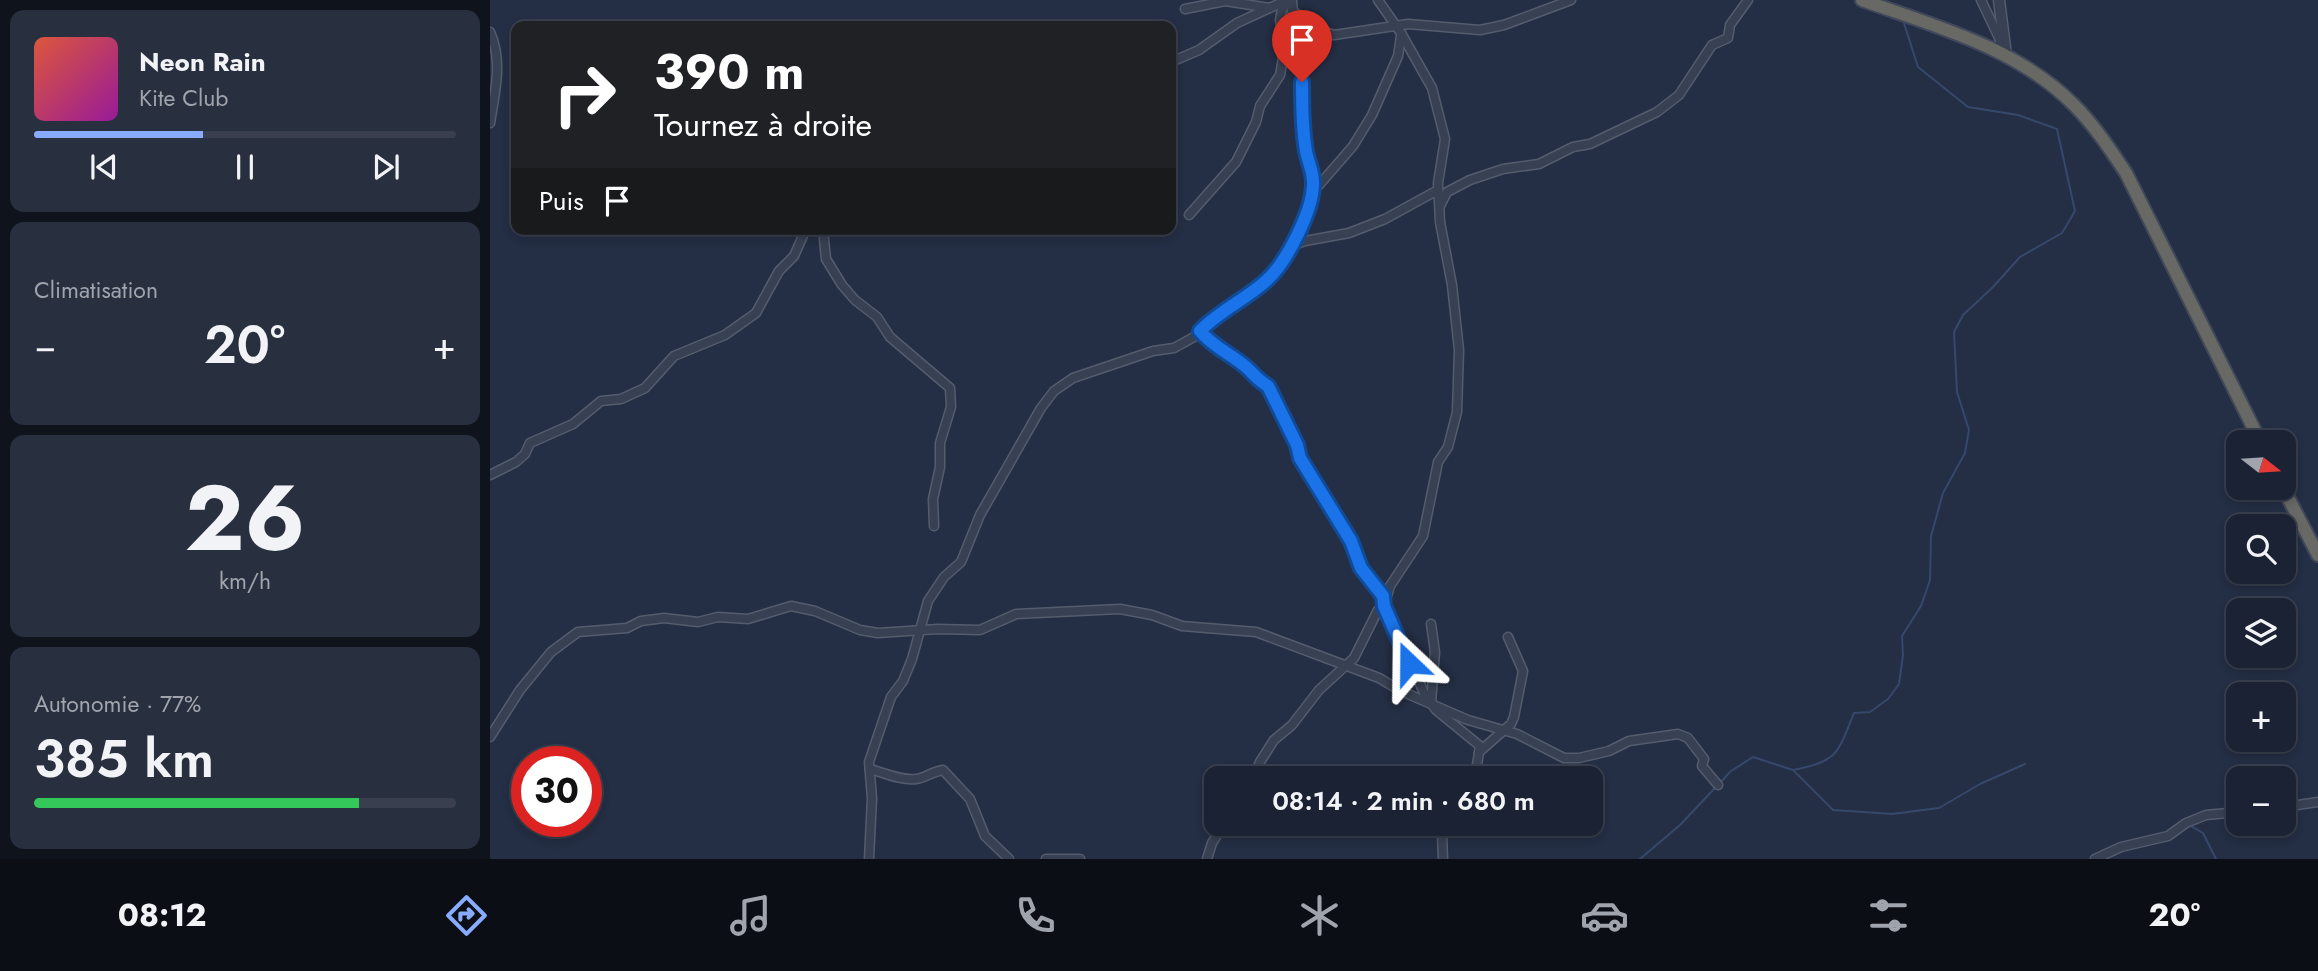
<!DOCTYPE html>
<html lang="fr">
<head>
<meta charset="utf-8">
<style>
	:root { --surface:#1b2233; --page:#282f3f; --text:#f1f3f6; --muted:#a0a4ac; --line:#393f4e; --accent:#89abff }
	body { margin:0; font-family:Jost,sans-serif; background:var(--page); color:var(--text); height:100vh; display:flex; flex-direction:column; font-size:26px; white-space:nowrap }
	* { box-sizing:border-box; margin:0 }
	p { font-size:23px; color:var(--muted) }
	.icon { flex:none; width:38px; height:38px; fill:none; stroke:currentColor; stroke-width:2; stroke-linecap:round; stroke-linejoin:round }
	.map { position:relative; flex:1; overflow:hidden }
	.sheet { display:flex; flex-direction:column; gap:10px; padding:10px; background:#0f131c; width:490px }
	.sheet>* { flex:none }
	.hud { position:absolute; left:21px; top:21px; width:665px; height:214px; border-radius:14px; box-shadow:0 4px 10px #0003,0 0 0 2px var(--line); background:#202124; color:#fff; overflow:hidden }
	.needle { width:46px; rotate:107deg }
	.buttons { position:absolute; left:1736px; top:430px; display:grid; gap:14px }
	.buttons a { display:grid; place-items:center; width:70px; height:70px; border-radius:14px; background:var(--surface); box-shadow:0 4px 10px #0003,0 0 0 2px var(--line); font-size:35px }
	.speed { position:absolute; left:21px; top:746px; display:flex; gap:14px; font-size:35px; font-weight:700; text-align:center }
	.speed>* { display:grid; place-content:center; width:91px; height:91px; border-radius:50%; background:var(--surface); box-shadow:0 4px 10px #0003,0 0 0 2px var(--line); line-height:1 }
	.speed .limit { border:10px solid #d22; background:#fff; color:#111 }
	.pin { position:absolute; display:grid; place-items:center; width:60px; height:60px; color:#fff; margin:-72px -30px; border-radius:50% 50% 50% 0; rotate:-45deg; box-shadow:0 0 7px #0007 }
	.pin .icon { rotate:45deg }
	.me { position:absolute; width:77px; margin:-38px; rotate:337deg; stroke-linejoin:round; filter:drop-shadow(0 0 5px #0008) }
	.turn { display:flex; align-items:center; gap:24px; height:147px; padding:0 28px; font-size:32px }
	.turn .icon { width:91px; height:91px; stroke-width:2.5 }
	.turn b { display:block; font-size:49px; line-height:60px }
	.then { display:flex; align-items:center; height:66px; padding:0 28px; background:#0003; gap:14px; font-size:26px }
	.big { font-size:52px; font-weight:600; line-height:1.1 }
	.sheet .card { flex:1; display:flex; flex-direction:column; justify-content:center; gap:10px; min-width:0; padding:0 24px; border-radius:14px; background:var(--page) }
	.sheet .dial { align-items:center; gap:0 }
	.dial b { font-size:91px; line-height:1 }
	.song { display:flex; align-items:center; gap:21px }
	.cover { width:84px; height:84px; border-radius:10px; background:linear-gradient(135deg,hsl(10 70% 55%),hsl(300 70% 35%)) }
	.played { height:7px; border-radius:4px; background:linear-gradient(90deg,var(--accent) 40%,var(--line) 40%) }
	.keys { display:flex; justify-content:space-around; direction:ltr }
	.heat { display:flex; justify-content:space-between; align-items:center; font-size:38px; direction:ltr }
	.charge { height:10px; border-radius:5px; background:linear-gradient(90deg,#34c759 77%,var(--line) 0) }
	.trip { position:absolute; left:714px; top:766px; width:399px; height:70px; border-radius:14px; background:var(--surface); box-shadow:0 4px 10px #0003,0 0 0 2px var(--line); font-weight:600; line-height:70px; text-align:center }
	.dock { display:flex; height:112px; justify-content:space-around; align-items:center; background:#0b0e14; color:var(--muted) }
	.dock .icon { width:49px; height:49px }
	.dock .active { color:var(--accent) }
	.dock b { font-size:32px; color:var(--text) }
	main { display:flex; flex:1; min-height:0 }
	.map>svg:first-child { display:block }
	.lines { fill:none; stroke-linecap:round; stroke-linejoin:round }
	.stream { stroke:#36486c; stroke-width:2 }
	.minor-casing { stroke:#545c6d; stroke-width:11 }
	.tertiary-casing { stroke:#545c6d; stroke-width:13 }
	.trunk-casing { stroke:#40495b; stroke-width:16 }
	.minor { stroke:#384153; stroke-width:8 }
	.tertiary { stroke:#384153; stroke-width:10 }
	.trunk { stroke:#686864; stroke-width:12 }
	.route-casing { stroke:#114b97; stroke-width:18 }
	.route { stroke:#1a73e8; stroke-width:12 }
</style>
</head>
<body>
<main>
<section class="sheet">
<div class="card">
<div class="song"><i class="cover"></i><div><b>Neon Rain</b><p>Kite Club</p></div></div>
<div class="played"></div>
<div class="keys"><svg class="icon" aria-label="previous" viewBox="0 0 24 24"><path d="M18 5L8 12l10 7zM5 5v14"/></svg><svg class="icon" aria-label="pause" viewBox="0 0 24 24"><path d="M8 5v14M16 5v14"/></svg><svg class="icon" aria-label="next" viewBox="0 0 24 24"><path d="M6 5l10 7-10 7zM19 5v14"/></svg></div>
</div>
<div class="card"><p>Climatisation</p>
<div class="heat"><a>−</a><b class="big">20°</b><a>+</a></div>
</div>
<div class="card dial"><b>26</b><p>km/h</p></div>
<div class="card"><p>Autonomie · 77%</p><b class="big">385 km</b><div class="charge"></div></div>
</section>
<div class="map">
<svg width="1828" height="859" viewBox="0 0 1828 859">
	<rect width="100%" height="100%" fill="#242e44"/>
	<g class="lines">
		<g class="stream">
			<path d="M1303 770C1349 761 1347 754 1364 713L1380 712 1398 699 1409 684 1413 655 1412 636 1431 606 1440 580 1441 536 1453 493 1475 453 1479 430 1467 392 1464 332 1473 315 1503 287 1530 257 1572 233 1585 211 1567 129 1528 115 1478 107 1428 67 1413 20"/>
			<polyline points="1229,784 1241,771 1263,757 1303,770 1343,810 1402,814 1449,808 1490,784 1535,764"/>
			<polyline points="1699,825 1713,833 1726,859"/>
			<polyline points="1150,859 1190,825 1225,788"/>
		</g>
		<g class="minor-casing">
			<g id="minor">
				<polyline points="888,0 911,33 942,88 955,139 948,183 950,222 962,285 969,350 967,412 958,447 948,462 933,536 900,586 894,606 936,697 946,710 990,746 987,765 978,779"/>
				<polyline points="1491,0 1510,40 1509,51"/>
				<polyline points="695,9 735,1 780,8"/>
				<polyline points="802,10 824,28 844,35 918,24 990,30 1014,25 1081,0"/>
				<path d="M0 32C13 61 5 92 0 123"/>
				<polyline points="681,62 709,50 747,23 797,0"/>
				<polyline points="823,192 863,146 882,115 908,56 911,36"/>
				<polyline points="950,206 957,192 980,180 1013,169 1049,164 1083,147 1100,144 1167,112 1189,95 1222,45 1238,38 1240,25 1258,0"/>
				<polyline points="699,215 746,162 766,122 770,106 790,75 795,47 790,20 792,9 800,0"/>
				<polyline points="333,229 336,259 352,285 365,300 387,317 400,337 460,388 461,407 450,443 450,467 443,499 444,526"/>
				<polyline points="800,247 815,241 859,233 895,219 948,190"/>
				<path d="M710 332C724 347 741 354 756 367 764 374 768 381 778 386L807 445 810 458 861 541 871 568 895 601"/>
				<polyline points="0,475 26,462 35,454 40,443 83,424 111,401 131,399 155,388 184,356 235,335 266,313 289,271 304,256 316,229"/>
				<polyline points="941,703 945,652 941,624"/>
				<polyline points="0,737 30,690 61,652 88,632 137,628 151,621 174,618 208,622 228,617 258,619 301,606 325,611 370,630 388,633 448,629 490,630 526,614 630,609 662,615 692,626 766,632 889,678 911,691 978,720 1027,734 1074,758 1089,758 1119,751 1139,741 1188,734 1198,738 1214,759 1212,766 1228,785"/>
				<polyline points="989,752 1021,724 1024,717 1033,671 1018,637"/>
				<path d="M380 769C394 773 412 781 426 779 435 778 441 772 453 770L480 799 495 836 519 859"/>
				<polyline points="763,779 770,762 784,740 802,725 829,690 864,658 888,610 894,606"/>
				<polyline points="1794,807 1828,802"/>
				<polyline points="379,859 382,798 379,762 401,697 413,681 422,659 438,601 454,577 471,562 490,515 551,408 564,391 583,378 663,351 684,348 704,337 728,316 765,291 792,263 800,247 822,195 823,184 813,132 812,66 804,28 802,0"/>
				<polyline points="556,859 590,859"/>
				<polyline points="717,859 722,843 734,824"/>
				<polyline points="953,859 952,834 954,824"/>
				<polyline points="1605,859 1631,847 1678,836 1696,823 1716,815 1748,812"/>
			</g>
		</g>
		<g class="tertiary-casing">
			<polyline id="tertiary" points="1509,0 1516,55"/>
		</g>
		<g class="trunk-casing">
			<g id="trunk">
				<path d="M1372 0C1447 27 1526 47 1584 105 1604 125 1620 149 1636 173L1771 443"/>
				<polyline points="1793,488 1828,555"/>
			</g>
		</g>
		<use href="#minor" class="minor"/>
		<use href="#tertiary" class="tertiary"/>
		<use href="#trunk" class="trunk"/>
	</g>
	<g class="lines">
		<g class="route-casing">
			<path id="route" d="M812 82C812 105 812 129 816 151 818 162 823 171 823 182 824 209 797 261 778 279 757 299 730 310 710 331 723 347 741 354 756 367 764 374 768 381 778 386L807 445 810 458 861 541 871 568 893 596 894 606 919 663"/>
		</g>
		<use href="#route" class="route"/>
	</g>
</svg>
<div class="buttons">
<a><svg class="needle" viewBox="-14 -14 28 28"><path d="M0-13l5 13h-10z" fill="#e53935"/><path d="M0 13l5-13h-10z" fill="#a0a4ac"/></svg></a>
<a><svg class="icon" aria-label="search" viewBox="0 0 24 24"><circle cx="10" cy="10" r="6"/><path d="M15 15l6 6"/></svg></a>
<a><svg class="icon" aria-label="layers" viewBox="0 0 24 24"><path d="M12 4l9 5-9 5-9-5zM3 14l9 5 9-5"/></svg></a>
<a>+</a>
<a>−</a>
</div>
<div class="speed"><div class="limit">30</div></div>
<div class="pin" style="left:812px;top:82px;background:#d93025"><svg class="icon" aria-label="arrive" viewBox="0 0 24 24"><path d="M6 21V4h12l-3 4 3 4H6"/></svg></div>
<svg class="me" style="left:919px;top:663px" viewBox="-20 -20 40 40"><path d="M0-17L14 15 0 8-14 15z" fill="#1a73e8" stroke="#fff" stroke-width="4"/></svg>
<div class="trip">08:14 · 2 min · 680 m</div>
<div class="hud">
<div class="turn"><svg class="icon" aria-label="right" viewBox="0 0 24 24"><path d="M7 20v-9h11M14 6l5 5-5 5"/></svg><div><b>390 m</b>Tournez à droite</div></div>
<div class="then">Puis<svg class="icon" aria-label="arrive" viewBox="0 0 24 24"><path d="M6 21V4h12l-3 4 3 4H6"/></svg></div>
</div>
</div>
</main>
<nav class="dock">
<b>08:12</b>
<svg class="icon active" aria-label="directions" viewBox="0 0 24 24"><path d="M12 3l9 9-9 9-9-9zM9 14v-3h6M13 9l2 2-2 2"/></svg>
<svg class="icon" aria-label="music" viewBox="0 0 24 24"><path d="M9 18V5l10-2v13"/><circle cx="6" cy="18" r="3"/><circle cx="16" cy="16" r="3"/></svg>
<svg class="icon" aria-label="phone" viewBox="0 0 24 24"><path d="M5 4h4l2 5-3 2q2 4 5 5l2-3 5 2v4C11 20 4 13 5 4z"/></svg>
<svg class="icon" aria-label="climate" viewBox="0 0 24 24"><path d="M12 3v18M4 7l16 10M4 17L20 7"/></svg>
<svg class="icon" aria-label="car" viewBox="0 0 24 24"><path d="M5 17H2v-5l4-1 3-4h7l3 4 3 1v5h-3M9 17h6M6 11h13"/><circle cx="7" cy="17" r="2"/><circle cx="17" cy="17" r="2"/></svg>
<svg class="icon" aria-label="filters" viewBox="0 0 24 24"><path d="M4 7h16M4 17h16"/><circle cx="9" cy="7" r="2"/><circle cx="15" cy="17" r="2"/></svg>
<b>20°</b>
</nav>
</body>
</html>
